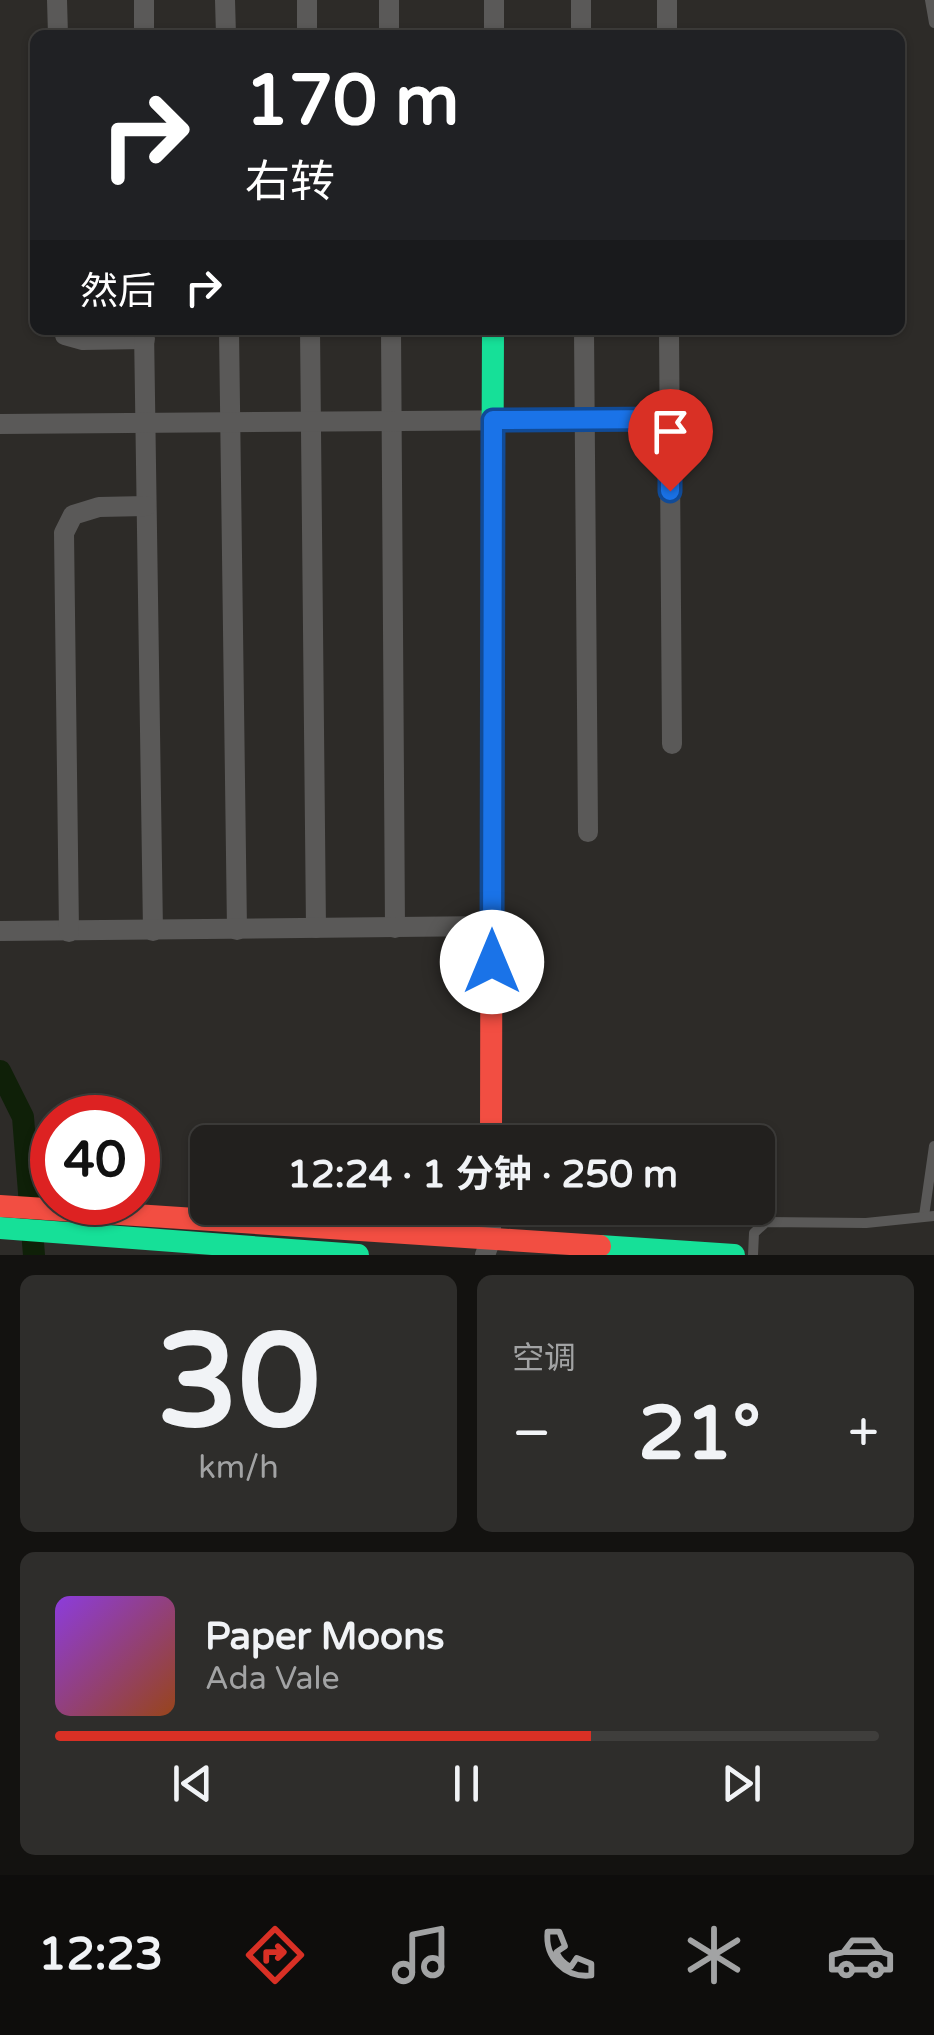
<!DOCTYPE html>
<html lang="zh">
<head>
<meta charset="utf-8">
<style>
	:root { --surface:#22201e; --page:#2e2d2b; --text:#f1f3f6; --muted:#a2a3a4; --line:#3f3e3c; --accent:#d93025 }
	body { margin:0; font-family:"Varela Round","Noto Sans SC",sans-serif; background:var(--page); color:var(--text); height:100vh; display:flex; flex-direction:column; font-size:38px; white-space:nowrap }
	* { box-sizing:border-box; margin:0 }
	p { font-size:32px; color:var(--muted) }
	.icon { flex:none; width:55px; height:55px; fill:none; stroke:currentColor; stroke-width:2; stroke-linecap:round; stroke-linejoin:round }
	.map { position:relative; height:1255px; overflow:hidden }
	.side { display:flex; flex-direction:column; gap:20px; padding:20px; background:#131210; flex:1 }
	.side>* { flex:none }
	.guide { position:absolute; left:30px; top:30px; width:875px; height:305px; border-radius:15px; box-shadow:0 2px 8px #0004,0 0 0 2px var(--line); background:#202124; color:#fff; overflow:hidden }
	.speed { position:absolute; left:30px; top:1095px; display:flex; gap:20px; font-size:50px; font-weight:700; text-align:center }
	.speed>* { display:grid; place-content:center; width:130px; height:130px; border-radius:50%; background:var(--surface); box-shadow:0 2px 8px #0004,0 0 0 2px var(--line); line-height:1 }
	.speed .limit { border:15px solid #d22; background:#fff; color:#111 }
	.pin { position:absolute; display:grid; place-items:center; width:85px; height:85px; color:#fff; margin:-102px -42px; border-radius:50% 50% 50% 0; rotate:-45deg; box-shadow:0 0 10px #0007 }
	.pin .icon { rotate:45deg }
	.me { position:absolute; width:110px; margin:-55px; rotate:0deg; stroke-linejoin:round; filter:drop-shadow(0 0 8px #0008) }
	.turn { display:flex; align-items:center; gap:35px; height:210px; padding:0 50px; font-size:45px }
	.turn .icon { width:130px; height:130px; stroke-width:2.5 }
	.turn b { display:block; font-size:70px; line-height:85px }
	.then { display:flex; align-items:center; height:95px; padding:0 50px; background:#0003; gap:20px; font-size:38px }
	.big { font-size:75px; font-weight:700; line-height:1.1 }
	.side .tile { flex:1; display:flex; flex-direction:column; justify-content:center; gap:15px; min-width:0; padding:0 35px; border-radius:15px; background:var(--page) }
	.side .dial { align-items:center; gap:0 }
	.dial b { font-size:130px; line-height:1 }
	.song { display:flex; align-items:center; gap:30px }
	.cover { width:120px; height:120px; border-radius:15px; background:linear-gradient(135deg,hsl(270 70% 55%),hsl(20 70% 35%)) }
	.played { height:10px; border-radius:5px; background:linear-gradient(90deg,var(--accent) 65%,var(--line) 65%) }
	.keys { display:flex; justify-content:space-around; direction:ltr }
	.heat { display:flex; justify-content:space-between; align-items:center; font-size:55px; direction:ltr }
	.side .tiles { flex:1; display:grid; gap:20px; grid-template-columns:1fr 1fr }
	.tile:last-child { grid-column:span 2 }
	.trip { position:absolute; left:190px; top:1125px; width:585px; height:100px; border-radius:15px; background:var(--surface); box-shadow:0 2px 8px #0004,0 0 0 2px var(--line); font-weight:700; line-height:100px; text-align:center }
	.tabs { display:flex; height:160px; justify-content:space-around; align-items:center; background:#0e0d0c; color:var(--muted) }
	.tabs .icon { width:70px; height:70px }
	.tabs .current { color:var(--accent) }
	.tabs b { font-size:45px; color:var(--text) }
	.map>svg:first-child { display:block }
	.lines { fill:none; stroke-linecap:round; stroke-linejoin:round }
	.canal { stroke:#0f2008; stroke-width:22 }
	.lane { stroke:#5a5958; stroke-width:10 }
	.street { stroke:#5a5958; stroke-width:20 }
	.fast { stroke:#16e098; stroke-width:22 }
	.jam { stroke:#f24e42; stroke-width:22 }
	.route-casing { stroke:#114b97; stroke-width:25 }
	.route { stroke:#1a73e8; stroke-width:18 }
</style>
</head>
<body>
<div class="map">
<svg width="934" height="1255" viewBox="0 0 934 1255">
	<rect width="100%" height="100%" fill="#2d2b28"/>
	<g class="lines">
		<polyline class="canal" points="0,1071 23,1117 34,1255"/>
		<g class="lane">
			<polyline points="930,0 934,23"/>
			<polyline points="924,1216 934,1146"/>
			<polyline points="753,1255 754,1233 766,1222 866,1223 934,1216"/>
		</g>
		<g class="street">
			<polyline points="57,0 58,35"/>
			<polyline points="225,0 226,35"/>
			<polyline points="307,0 307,35"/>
			<polyline points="389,0 389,35"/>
			<polyline points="581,0 581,35"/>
			<polyline points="667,0 667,35"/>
			<polyline points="144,35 144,0"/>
			<polyline points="494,35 494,0"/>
			<polyline points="64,330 65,335 83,340 145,339"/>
			<polyline points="144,330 153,931"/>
			<polyline points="229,330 237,930"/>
			<polyline points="310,330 316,928"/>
			<polyline points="391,330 395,928"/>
			<polyline points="584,330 588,832"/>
			<polyline points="669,330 672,744"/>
			<polyline points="0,424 670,419"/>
			<polyline points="0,931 492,926"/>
			<polyline points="69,932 64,533 73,515 99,507 146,506"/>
			<polyline points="485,1255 491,1239 491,1208"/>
		</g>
		<g class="fast">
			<polyline points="492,591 493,330"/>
			<polyline points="0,1228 358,1255"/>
			<polyline points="600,1246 734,1255"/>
		</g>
		<g class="jam">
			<polyline points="491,1142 492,591"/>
			<polyline points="0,1206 600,1246"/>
		</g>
	</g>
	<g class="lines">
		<g class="route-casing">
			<polyline id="route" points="492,962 493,420 670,419 670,491"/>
		</g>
		<use href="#route" class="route"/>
	</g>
</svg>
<div class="speed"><div class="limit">40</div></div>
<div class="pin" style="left:670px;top:491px;background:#d93025"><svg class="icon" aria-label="arrive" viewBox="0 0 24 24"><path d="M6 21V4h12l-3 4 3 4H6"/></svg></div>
<svg class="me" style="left:492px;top:962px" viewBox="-20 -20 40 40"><circle r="19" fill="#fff"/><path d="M0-13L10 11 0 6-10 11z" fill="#1a73e8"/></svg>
<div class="trip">12:24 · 1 分钟 · 250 m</div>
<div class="guide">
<div class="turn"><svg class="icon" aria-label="right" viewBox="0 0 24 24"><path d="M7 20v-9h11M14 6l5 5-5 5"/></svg><div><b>170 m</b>右转</div></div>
<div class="then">然后<svg class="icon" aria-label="right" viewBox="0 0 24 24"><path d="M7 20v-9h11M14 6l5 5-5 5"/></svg></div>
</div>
</div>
<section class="side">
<div class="tiles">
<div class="tile dial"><b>30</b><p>km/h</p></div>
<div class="tile"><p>空调</p>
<div class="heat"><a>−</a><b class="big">21°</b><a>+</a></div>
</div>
<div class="tile">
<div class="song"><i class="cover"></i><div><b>Paper Moons</b><p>Ada Vale</p></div></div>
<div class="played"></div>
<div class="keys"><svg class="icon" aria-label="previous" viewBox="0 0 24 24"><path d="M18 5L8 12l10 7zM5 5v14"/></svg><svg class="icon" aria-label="pause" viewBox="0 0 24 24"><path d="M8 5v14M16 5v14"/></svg><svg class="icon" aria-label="next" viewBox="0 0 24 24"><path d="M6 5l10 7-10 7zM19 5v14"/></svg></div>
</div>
</div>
</section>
<nav class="tabs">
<b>12:23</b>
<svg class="icon current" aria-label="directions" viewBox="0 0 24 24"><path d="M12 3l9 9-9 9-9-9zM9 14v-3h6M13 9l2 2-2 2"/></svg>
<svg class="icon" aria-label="music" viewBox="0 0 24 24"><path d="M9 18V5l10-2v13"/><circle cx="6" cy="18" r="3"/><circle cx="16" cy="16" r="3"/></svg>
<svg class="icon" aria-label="phone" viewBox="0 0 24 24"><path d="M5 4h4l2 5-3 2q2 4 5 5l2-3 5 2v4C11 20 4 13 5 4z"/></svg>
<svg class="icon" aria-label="climate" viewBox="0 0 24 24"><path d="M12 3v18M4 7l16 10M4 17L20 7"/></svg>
<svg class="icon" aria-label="car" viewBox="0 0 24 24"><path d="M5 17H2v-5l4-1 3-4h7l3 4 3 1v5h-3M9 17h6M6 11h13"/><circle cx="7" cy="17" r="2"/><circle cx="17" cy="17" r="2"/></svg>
</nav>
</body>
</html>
